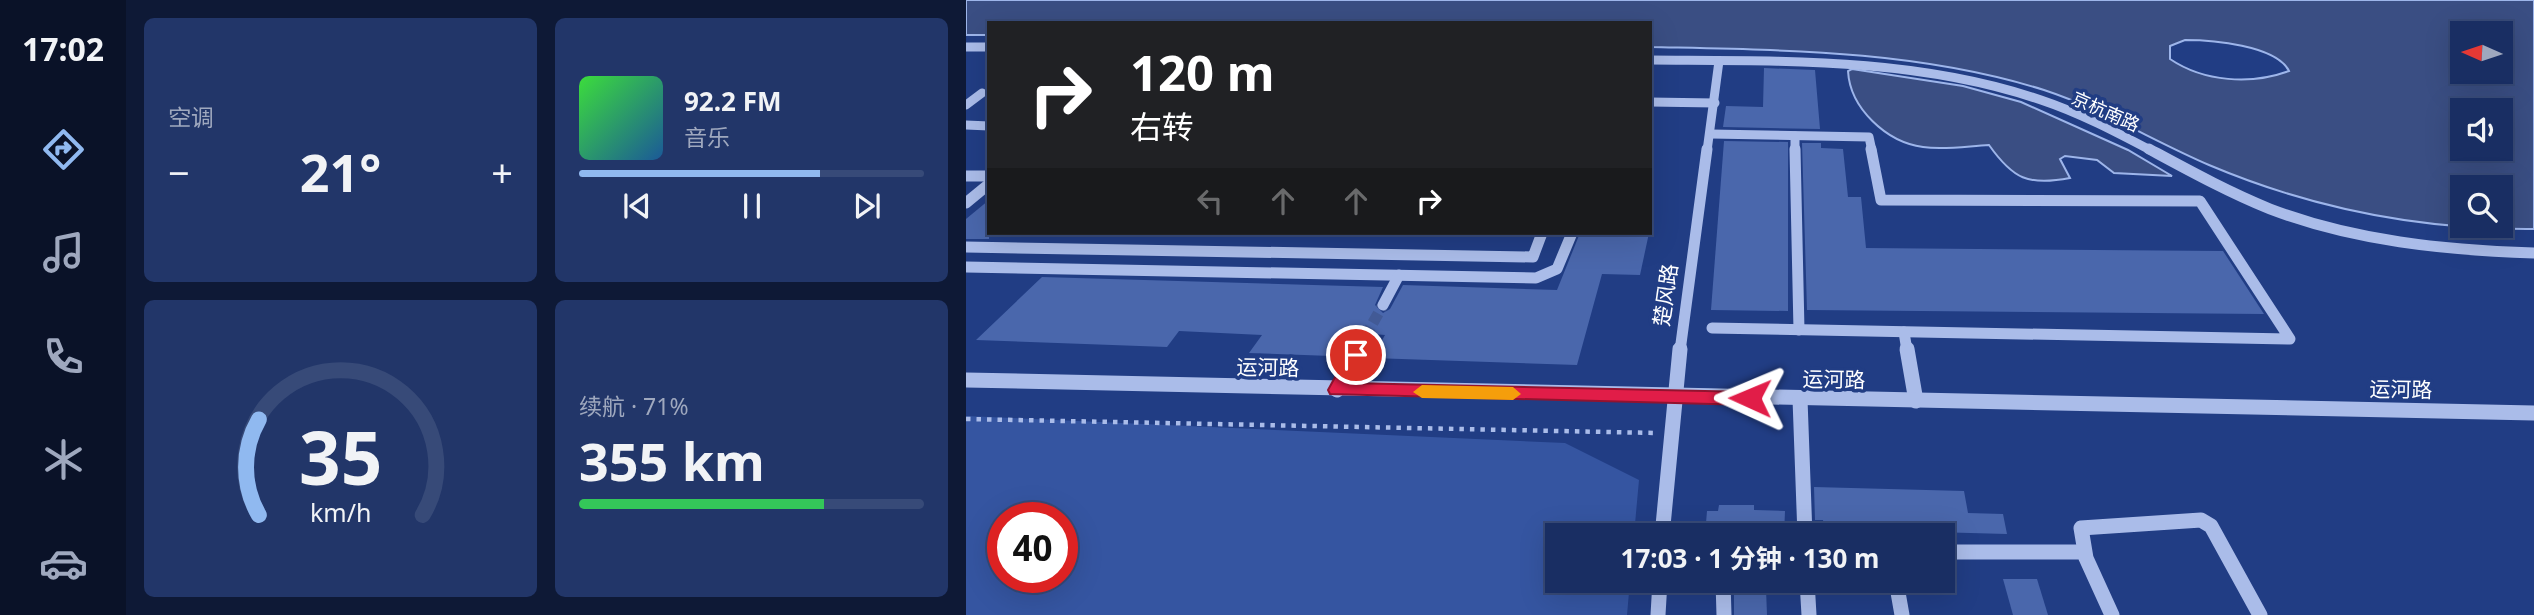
<!DOCTYPE html>
<html lang="zh">
<head>
<meta charset="utf-8">
<style>
	:root { --surface:#192e63; --page:#223669; --text:#f1f3f6; --muted:#9fa8be; --line:#374a78; --accent:#90b9f0 }
	body { margin:0; font-family:"Noto Sans","Noto Sans SC",sans-serif; background:var(--page); color:var(--text); height:100vh; display:flex; flex-direction:column; font-size:26px; white-space:nowrap }
	* { box-sizing:border-box; margin:0 }
	p { font-size:23px; color:var(--muted) }
	.icon { flex:none; width:38px; height:38px; fill:none; stroke:currentColor; stroke-width:2; stroke-linecap:round; stroke-linejoin:round }
	.map { position:relative; flex:1; overflow:hidden }
	.details { display:flex; flex-direction:column; gap:18px; padding:18px; background:#0e1936; width:840px }
	.details>* { flex:none }
	.guide { position:absolute; left:21px; top:21px; width:665px; height:214px; border-radius:0px; box-shadow:0 7px 28px #0002,0 0 0 2px var(--line); background:#202124; color:#fff; overflow:hidden }
	.needle { width:46px; rotate:273deg }
	.controls { position:absolute; left:1484px; top:21px; display:grid; gap:14px }
	.controls a { display:grid; place-items:center; width:63px; height:63px; border-radius:0px; background:var(--surface); box-shadow:0 7px 28px #0002,0 0 0 2px var(--line); font-size:35px }
	.speed { position:absolute; left:21px; top:502px; display:flex; gap:14px; font-size:35px; font-weight:700; text-align:center }
	.speed>* { display:grid; place-content:center; width:91px; height:91px; border-radius:50%; background:var(--surface); box-shadow:0 7px 28px #0002,0 0 0 2px var(--line); line-height:1 }
	.speed .limit { border:10px solid #d22; background:#fff; color:#111 }
	.pin { position:absolute; display:grid; place-items:center; width:60px; height:60px; color:#fff; margin:-30px; border:4px solid #fff; border-radius:50%; box-shadow:0 2px 7px #0007 }
	.me { position:absolute; width:77px; margin:-38px; rotate:271deg; stroke-linejoin:round; filter:drop-shadow(0 0 5px #0008) }
	.turn { display:flex; align-items:center; gap:24px; height:147px; padding:0 28px; font-size:32px }
	.turn .icon { width:91px; height:91px; stroke-width:2.5 }
	.turn b { display:block; font-size:49px; line-height:60px }
	.lanes { display:flex; align-items:center; height:66px; padding:0 28px; background:#0003; justify-content:center; gap:35px; direction:ltr }
	.lanes .off { opacity:.35 }
	.big { font-size:52px; font-weight:700; line-height:1.1 }
	.details .tile { flex:1; display:flex; flex-direction:column; justify-content:center; gap:10px; min-width:0; padding:0 24px; border-radius:10px; background:var(--page) }
	.details .dial { align-items:center; gap:0 }
	.dial svg { height:182px; overflow:visible; fill:none; stroke:var(--line); stroke-width:7; stroke-linecap:round; text-anchor:middle }
	.dial text { fill:var(--text); stroke:none }
	.song { display:flex; align-items:center; gap:21px }
	.cover { width:84px; height:84px; border-radius:10px; background:linear-gradient(135deg,hsl(120 70% 55%),hsl(210 70% 35%)) }
	.played { height:7px; border-radius:4px; background:linear-gradient(90deg,var(--accent) 70%,var(--line) 70%) }
	.keys { display:flex; justify-content:space-around; direction:ltr }
	.heat { display:flex; justify-content:space-between; align-items:center; font-size:38px; direction:ltr }
	.charge { height:10px; border-radius:5px; background:linear-gradient(90deg,#34c759 71%,var(--line) 0) }
	.details .tiles { flex:1; display:grid; gap:18px; grid-template-columns:repeat(2,1fr) }
	.trip { position:absolute; left:579px; top:523px; width:410px; height:70px; border-radius:0px; background:var(--surface); box-shadow:0 7px 28px #0002,0 0 0 2px var(--line); font-weight:700; line-height:70px; text-align:center }
	main { display:flex; flex:1; min-height:0 }
	.dock { display:flex; flex-direction:column; width:126px; justify-content:space-around; align-items:center; background:#0a1228; color:var(--muted) }
	.dock .icon { width:49px; height:49px }
	.dock .current { color:var(--accent) }
	.dock b { font-size:32px; color:var(--text) }
	.map>svg:first-child { display:block }
	.green { fill:#3555a1; fill-rule:evenodd }
	.water { fill:#3a4e83; stroke:#9db5ea; stroke-width:2; fill-rule:evenodd }
	.building { fill:#4a67ac }
	.lines { fill:none; stroke-linecap:round; stroke-linejoin:round }
	.minor-tunnel { stroke:#425a96; stroke-width:11; stroke-dasharray:11 5; stroke-linecap:butt }
	.path { stroke:#aabce9; stroke-width:4.5; stroke-dasharray:4.5 6; stroke-linecap:butt }
	.minor-far2 { stroke:#aabce9; stroke-width:9 }
	.minor-far1 { stroke:#aabce9; stroke-width:11 }
	.minor { stroke:#aabce9; stroke-width:15 }
	.route { fill:#e11d48; stroke:#92132f; stroke-width:2 }
	.slow { fill:#f59e0b }
	.labels { text-anchor:middle; dominant-baseline:central; stroke-width:7; stroke-linejoin:round; paint-order:stroke }
	.far-street-label { font-size:18px; fill:#fff; stroke:#213d84 }
	.street-label { font-size:21px; fill:#fff; stroke:#213d84 }
</style>
</head>
<body>
<main>
<nav class="dock">
<b>17:02</b>
<svg class="icon current" aria-label="directions" viewBox="0 0 24 24"><path d="M12 3l9 9-9 9-9-9zM9 14v-3h6M13 9l2 2-2 2"/></svg>
<svg class="icon" aria-label="music" viewBox="0 0 24 24"><path d="M9 18V5l10-2v13"/><circle cx="6" cy="18" r="3"/><circle cx="16" cy="16" r="3"/></svg>
<svg class="icon" aria-label="phone" viewBox="0 0 24 24"><path d="M5 4h4l2 5-3 2q2 4 5 5l2-3 5 2v4C11 20 4 13 5 4z"/></svg>
<svg class="icon" aria-label="climate" viewBox="0 0 24 24"><path d="M12 3v18M4 7l16 10M4 17L20 7"/></svg>
<svg class="icon" aria-label="car" viewBox="0 0 24 24"><path d="M5 17H2v-5l4-1 3-4h7l3 4 3 1v5h-3M9 17h6M6 11h13"/><circle cx="7" cy="17" r="2"/><circle cx="17" cy="17" r="2"/></svg>
</nav>
<section class="details">
<div class="tiles">
<div class="tile"><p>空调</p>
<div class="heat"><a>−</a><b class="big">21°</b><a>+</a></div>
</div>
<div class="tile">
<div class="song"><i class="cover"></i><div><b>92.2 FM</b><p>音乐</p></div></div>
<div class="played"></div>
<div class="keys"><svg class="icon" aria-label="previous" viewBox="0 0 24 24"><path d="M18 5L8 12l10 7zM5 5v14"/></svg><svg class="icon" aria-label="pause" viewBox="0 0 24 24"><path d="M8 5v14M16 5v14"/></svg><svg class="icon" aria-label="next" viewBox="0 0 24 24"><path d="M6 5l10 7-10 7zM19 5v14"/></svg></div>
</div>
<div class="tile dial"><svg viewBox="0 0 100 80">
<path d="M14 69A42 42 0 1 1 86 69"/>
<path d="M14 69A42 42 0 0 1 14 27" stroke="#90b9f0"/>
<text x="50" y="56" font-size="32" font-weight="700">35</text>
<text x="50" y="72" font-size="11">km/h</text>
</svg></div>
<div class="tile"><p>续航 · 71%</p><b class="big">355 km</b><div class="charge"></div></div>
</div>
</section>
<div class="map">
<svg width="1568" height="615" viewBox="0 0 1568 615">
	<rect width="100%" height="100%" fill="#213d84"/>
	<path class="green" d="M0 416 599 443 673 480 668 535 592 536V581H664L661 615H0ZM37 518H96V578H37Z"/>
	<g class="water">
		<path d="M0 0H1568V229C1455 230 1347 209 1243 165 1187 141 1136 109 1078 90 950 50 817 50 684 47V23H23V35H0ZM1496 33H1535V72H1496ZM1219 40C1245 40 1310 45 1323 71 1285 85 1238 82 1204 59V46ZM1496 110H1535V149H1496ZM1496 187H1535V226H1496Z"/>
		<path d="M886 69 997 86 1055 102 1162 150 1206 176 1148 173 1131 160 1099 156 1094 159 1104 178C1062 186 1047 179 1023 145 1002 146 979 150 957 147 920 142 884 108 882 71Z"/>
	</g>
	<g class="building">
		<polygon points="798,68 849,70 854,129 757,127 760,106 797,107"/>
		<polygon points="758,141 822,142 822,311 745,310"/>
		<polygon points="836,143 855,143 855,148 877,149 882,197 895,197 900,248 1257,251 1298,314 841,310"/>
		<polygon points="23,200 23,239 0,239 0,219"/>
		<polygon points="614,233 683,233 674,275 636,274 611,365 406,358 419,335 407,334 399,329 391,334 378,333 365,356 283,353 296,335 213,331 201,347 10,340 76,277 417,287 409,305 417,313 424,309 437,285 591,290"/>
		<polygon points="848,487 998,491 1002,513 1037,514 1041,534 858,529 857,520 849,520"/>
		<polygon points="753,505 788,505 788,510 819,511 818,536 739,535 741,511 752,511"/>
		<polygon points="1037,579 1071,579 1082,615 1047,615"/>
		<polygon points="768,589 800,589 801,615 768,615"/>
	</g>
	<g class="lines">
		<polyline class="minor-tunnel" points="399,337 417,305"/>
		<polyline class="path" points="0,419 691,433"/>
		<g class="minor-far2">
			<polyline points="0,47 23,47"/>
			<path d="M684 60C814 61 950 57 1075 100 1114 113 1150 132 1186 151"/>
			<polyline points="684,102 749,103"/>
			<polyline points="0,105 16,93"/>
			<polyline points="0,125 23,126"/>
			<polyline points="745,134 903,137 906,151"/>
			<polyline points="829,136 829,151"/>
			<polyline points="741,151 753,61"/>
		</g>
		<g class="minor-far1">
			<polyline points="829,149 833,330"/>
			<path d="M1183 149C1222 170 1262 192 1304 209 1388 241 1478 250 1568 253"/>
			<polyline points="0,176 23,176"/>
			<polyline points="0,203 23,184"/>
			<polyline points="0,247 567,257 576,233"/>
			<polyline points="0,267 570,278 591,269 606,233"/>
			<polyline points="417,305 433,275"/>
			<polyline points="746,328 1324,339 1234,201 915,200 905,149"/>
			<polyline points="938,332 941,351"/>
			<polyline points="392,351 399,337"/>
			<polyline points="714,351 741,149"/>
		</g>
		<g class="minor">
			<polyline points="941,349 950,401"/>
			<polyline points="0,380 1568,413"/>
			<polyline points="371,390 393,349"/>
			<polyline points="834,399 839,536"/>
			<polyline points="696,536 714,349"/>
			<polyline points="976,552 1118,552"/>
			<polyline points="757,581 758,615"/>
			<polyline points="841,581 843,615"/>
			<polyline points="930,581 936,615"/>
			<polyline points="692,615 694,581"/>
			<polyline points="1146,615 1120,558 1115,528 1235,520 1245,526 1294,615"/>
		</g>
	</g>
	<polygon class="route" points="390,349 398,355 383,383 784,392 793,398 784,405 364,394 362,390 384,350"/>
	<polygon class="slow" points="456,385 547,387 555,394 547,400 456,398 447,392"/>
	<g class="labels">
		<g class="far-street-label">
			<text transform="translate(1140 111) rotate(24)">京杭南路</text>
		</g>
		<g class="street-label">
			<text transform="translate(699 295) rotate(-82)">楚风路</text>
			<text transform="translate(302 367) rotate(1)">运河路</text>
			<text transform="translate(868 379) rotate(1)">运河路</text>
			<text transform="translate(1435 389) rotate(1)">运河路</text>
		</g>
	</g>
</svg>
<div class="controls">
<a><svg class="needle" viewBox="-14 -14 28 28"><path d="M0-13l5 13h-10z" fill="#e53935"/><path d="M0 13l5-13h-10z" fill="#9fa8be"/></svg></a>
<a><svg class="icon" aria-label="sound" viewBox="0 0 24 24"><path d="M4 9h4l5-4v14l-5-4H4zM17 9q2 3 0 6"/></svg></a>
<a><svg class="icon" aria-label="search" viewBox="0 0 24 24"><circle cx="10" cy="10" r="6"/><path d="M15 15l6 6"/></svg></a>
</div>
<div class="speed"><div class="limit">40</div></div>
<div class="pin" style="left:390px;top:355px;background:#d93025"><svg class="icon" aria-label="arrive" viewBox="0 0 24 24"><path d="M6 21V4h12l-3 4 3 4H6"/></svg></div>
<svg class="me" style="left:784px;top:398px" viewBox="-20 -20 40 40"><path d="M0-17L14 15 0 8-14 15z" fill="#e11d48" stroke="#fff" stroke-width="4"/></svg>
<div class="trip">17:03 · 1 分钟 · 130 m</div>
<div class="guide">
<div class="turn"><svg class="icon" aria-label="right" viewBox="0 0 24 24"><path d="M7 20v-9h11M14 6l5 5-5 5"/></svg><div><b>120 m</b>右转</div></div>
<div class="lanes"><svg class="icon off" aria-label="left" viewBox="0 0 24 24"><path d="M17 20v-9H6M10 6l-5 5 5 5"/></svg><svg class="icon off" aria-label="ahead" viewBox="0 0 24 24"><path d="M12 20V5M6 11l6-6 6 6"/></svg><svg class="icon off" aria-label="ahead" viewBox="0 0 24 24"><path d="M12 20V5M6 11l6-6 6 6"/></svg><svg class="icon" aria-label="right" viewBox="0 0 24 24"><path d="M7 20v-9h11M14 6l5 5-5 5"/></svg></div>
</div>
</div>
</main>
</body>
</html>
